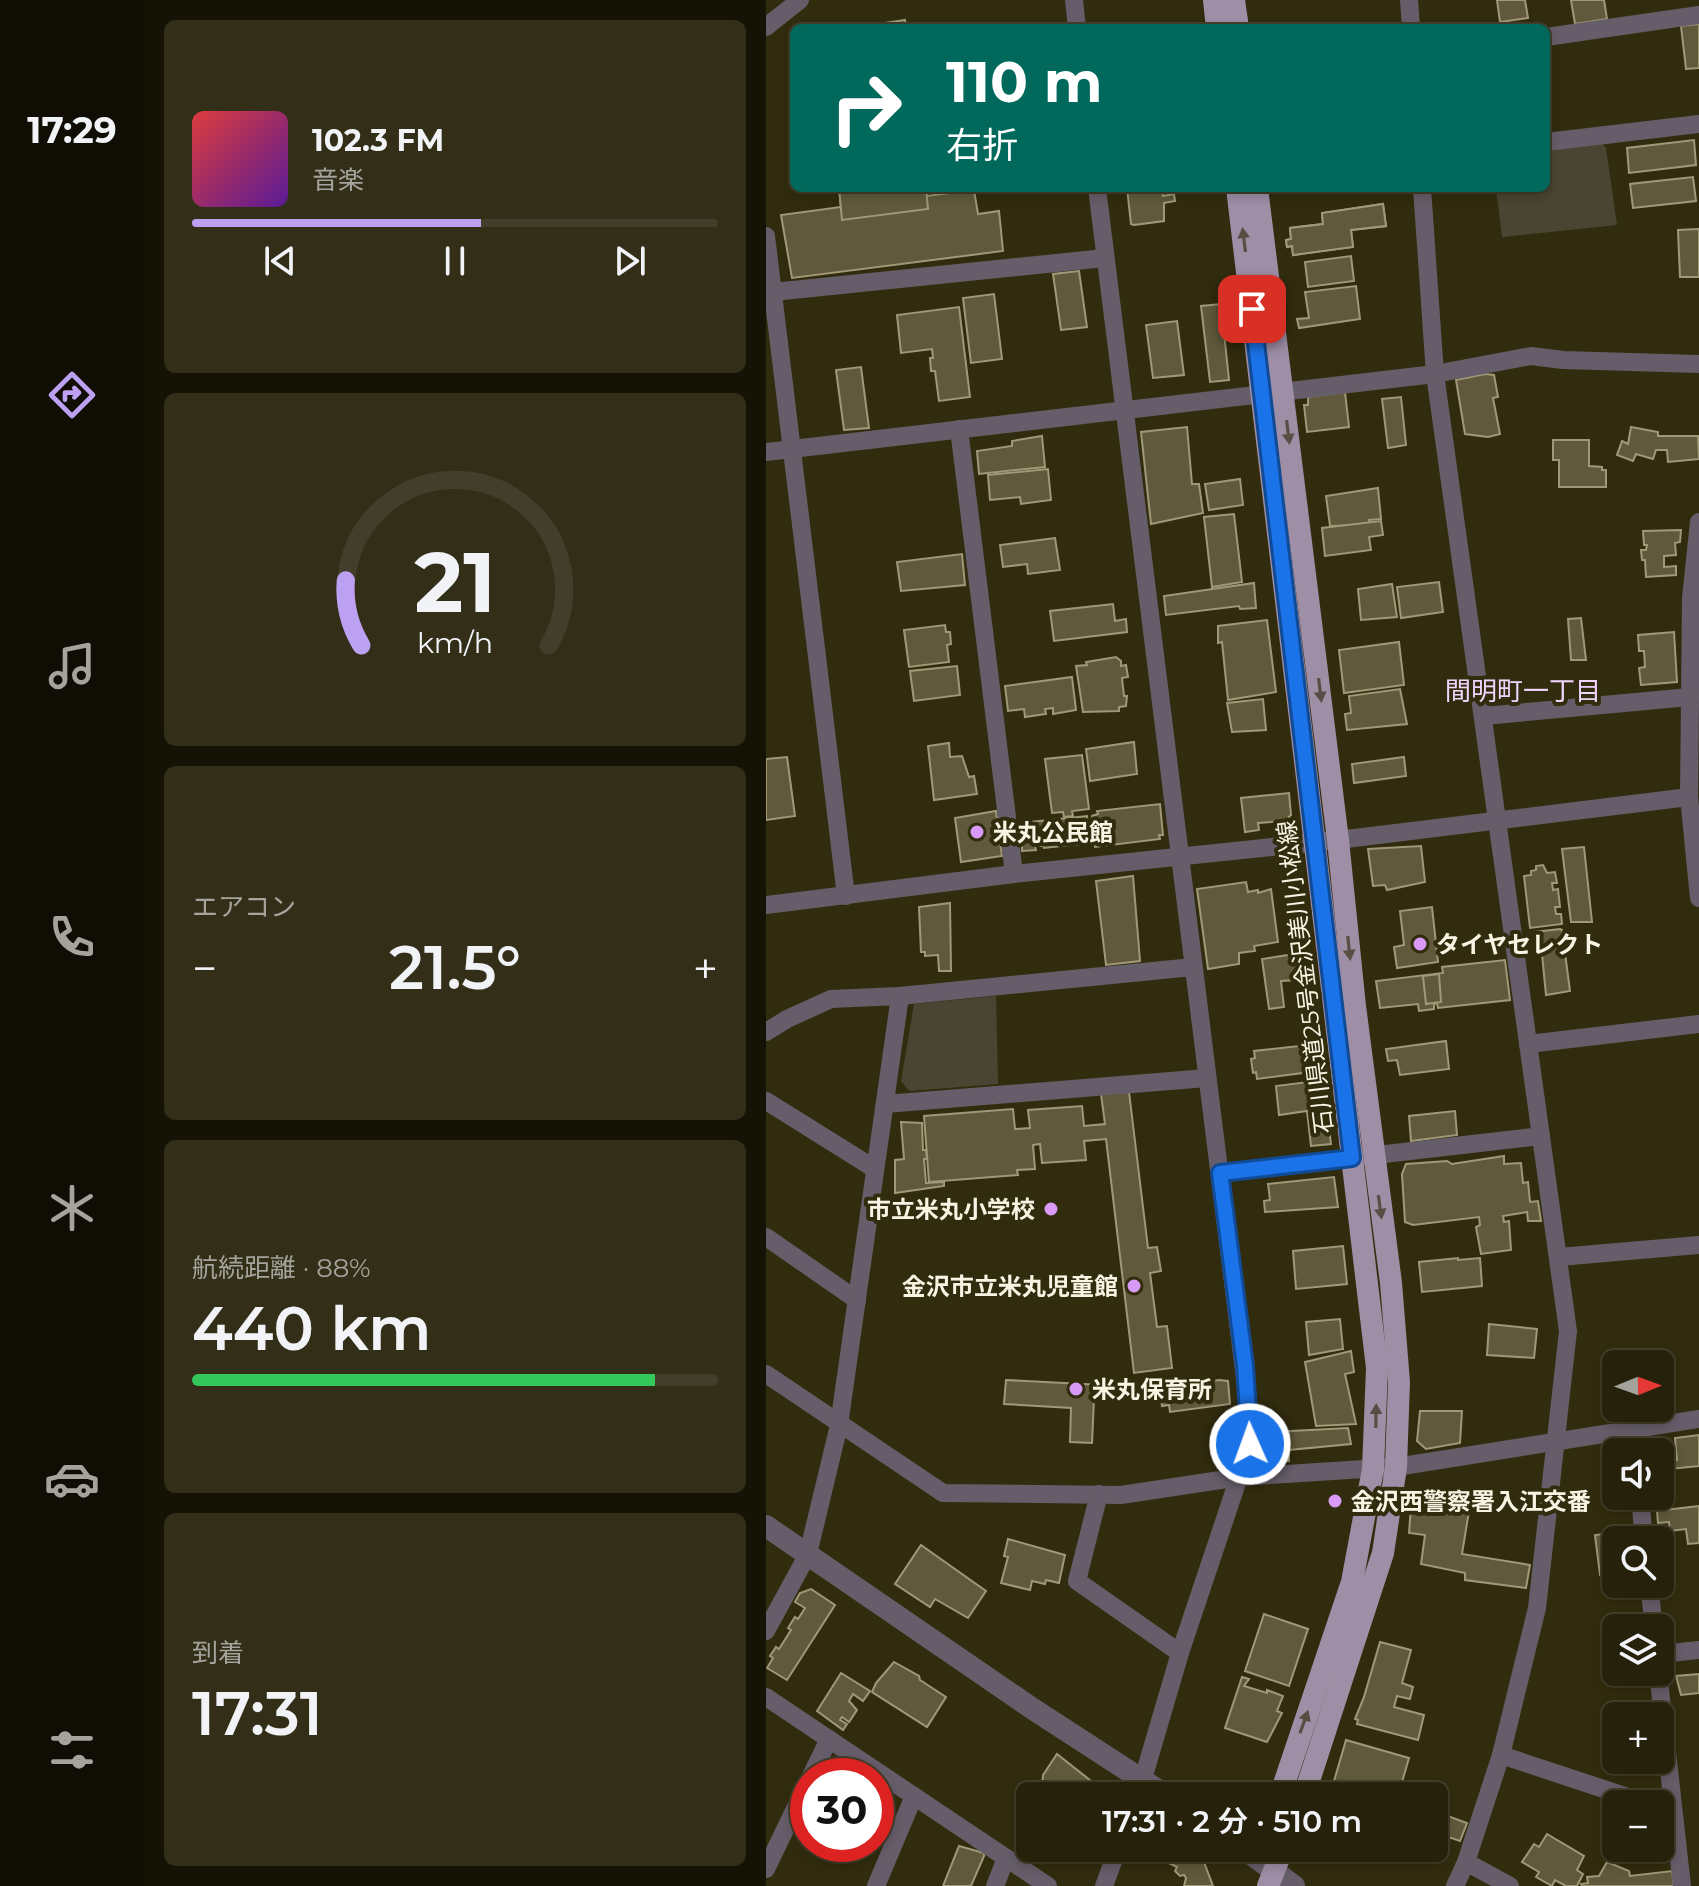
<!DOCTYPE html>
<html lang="ja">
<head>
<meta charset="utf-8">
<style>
	:root { --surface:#26210a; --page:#322e18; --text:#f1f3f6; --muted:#a4a39c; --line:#423e2b; --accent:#bca0f2 }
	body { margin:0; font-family:Montserrat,"Noto Sans JP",sans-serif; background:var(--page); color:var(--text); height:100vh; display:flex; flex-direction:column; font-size:30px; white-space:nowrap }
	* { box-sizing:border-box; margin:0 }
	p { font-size:26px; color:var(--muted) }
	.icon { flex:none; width:44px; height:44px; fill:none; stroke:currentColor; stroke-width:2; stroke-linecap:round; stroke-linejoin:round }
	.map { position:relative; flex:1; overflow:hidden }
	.sheet { display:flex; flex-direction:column; gap:20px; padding:20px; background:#151206; width:622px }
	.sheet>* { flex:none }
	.top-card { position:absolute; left:24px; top:24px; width:760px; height:168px; border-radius:12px; box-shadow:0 4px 12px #0003,0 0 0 2px var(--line); background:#00695c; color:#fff; overflow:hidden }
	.needle { width:52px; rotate:89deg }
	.fabs { position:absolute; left:836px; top:1350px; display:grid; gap:16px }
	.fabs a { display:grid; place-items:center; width:72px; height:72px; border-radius:12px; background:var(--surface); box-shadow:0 4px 12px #0003,0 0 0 2px var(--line); font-size:40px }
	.speed { position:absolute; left:24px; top:1758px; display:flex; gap:16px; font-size:40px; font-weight:700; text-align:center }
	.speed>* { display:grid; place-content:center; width:104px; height:104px; border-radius:50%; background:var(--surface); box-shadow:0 4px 12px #0003,0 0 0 2px var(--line); line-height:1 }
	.speed .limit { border:12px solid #d22; background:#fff; color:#111 }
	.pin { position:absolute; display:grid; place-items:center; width:68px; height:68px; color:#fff; margin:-34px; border-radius:16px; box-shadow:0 4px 12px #0006 }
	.me { position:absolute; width:88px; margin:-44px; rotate:358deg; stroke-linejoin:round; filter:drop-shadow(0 0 6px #0008) }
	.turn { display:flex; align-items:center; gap:28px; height:168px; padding:0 24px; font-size:36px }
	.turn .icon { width:104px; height:104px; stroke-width:2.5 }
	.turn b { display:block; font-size:56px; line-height:68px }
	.big { font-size:60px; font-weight:600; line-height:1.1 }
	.sheet .widget { flex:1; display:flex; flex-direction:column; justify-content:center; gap:12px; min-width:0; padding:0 28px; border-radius:12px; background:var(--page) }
	.sheet .dial { align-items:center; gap:0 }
	.dial svg { height:208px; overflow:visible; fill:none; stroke:var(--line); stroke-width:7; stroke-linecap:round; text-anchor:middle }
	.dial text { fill:var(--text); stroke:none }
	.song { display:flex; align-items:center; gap:24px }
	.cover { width:96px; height:96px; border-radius:12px; background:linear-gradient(135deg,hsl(0 70% 55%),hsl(270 70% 35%)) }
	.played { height:8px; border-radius:4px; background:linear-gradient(90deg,var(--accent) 55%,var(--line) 55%) }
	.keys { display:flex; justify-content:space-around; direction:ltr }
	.heat { display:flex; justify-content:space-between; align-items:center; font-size:44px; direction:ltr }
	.charge { height:12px; border-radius:6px; background:linear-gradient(90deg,#34c759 88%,var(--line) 0) }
	.trip { position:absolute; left:250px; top:1782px; width:432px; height:80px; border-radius:12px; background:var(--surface); box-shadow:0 4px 12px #0003,0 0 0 2px var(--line); font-weight:600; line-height:80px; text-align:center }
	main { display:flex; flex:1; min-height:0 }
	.dock { display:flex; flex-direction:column; width:144px; justify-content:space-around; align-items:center; background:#0f0d04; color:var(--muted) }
	.dock .icon { width:56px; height:56px }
	.dock .current { color:var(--accent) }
	.dock b { font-size:36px; color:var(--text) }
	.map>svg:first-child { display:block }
	.green { fill:#494532 }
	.building { fill:#60593b; stroke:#a09978; stroke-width:2 }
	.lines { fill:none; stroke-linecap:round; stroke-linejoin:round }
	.minor { stroke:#655d69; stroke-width:18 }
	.tertiary { stroke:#655d69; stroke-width:22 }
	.primary { stroke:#9e8ea6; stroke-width:22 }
	.oneway { fill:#584e43 }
	.route-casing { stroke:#114b97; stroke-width:20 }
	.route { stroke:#1a73e8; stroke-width:14 }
	.poi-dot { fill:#d99af7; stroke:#322c0e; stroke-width:3 }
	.labels { text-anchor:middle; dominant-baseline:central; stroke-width:8; stroke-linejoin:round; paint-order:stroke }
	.poi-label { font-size:24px; font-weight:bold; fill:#f8f4e3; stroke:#322c0e; text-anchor:start }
	.street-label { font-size:24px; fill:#f8f4e3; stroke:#322c0e }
	.neighbourhood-label { font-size:26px; fill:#efd4fc; stroke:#322c0e }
</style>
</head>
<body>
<main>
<nav class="dock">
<b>17:29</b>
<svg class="icon current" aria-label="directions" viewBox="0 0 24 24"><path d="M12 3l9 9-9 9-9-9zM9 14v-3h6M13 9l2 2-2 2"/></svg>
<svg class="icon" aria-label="music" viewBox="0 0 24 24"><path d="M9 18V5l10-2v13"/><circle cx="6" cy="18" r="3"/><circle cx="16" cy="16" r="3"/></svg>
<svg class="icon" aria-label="phone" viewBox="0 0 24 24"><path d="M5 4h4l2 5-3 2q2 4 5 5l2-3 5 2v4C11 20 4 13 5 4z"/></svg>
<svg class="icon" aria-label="climate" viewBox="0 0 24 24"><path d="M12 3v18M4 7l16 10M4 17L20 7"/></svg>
<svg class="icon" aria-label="car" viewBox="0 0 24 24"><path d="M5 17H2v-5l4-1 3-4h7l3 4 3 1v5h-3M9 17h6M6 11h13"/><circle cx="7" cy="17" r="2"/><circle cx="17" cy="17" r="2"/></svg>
<svg class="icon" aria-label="filters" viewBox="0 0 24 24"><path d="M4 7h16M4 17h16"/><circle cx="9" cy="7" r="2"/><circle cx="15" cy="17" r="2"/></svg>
</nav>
<section class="sheet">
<div class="widget">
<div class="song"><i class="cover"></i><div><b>102.3 FM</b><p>音楽</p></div></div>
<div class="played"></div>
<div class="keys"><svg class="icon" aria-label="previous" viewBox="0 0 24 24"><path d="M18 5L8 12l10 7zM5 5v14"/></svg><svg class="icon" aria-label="pause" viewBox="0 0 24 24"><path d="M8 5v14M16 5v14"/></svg><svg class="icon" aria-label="next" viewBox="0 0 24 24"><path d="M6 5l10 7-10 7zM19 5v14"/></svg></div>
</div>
<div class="widget dial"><svg viewBox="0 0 100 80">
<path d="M14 69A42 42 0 1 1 86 69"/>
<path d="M14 69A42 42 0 0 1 8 44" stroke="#bca0f2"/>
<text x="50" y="56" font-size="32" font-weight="700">21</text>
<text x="50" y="72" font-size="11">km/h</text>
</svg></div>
<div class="widget"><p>エアコン</p>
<div class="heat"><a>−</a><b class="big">21.5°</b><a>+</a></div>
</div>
<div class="widget"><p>航続距離 · 88%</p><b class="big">440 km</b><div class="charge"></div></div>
<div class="widget"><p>到着</p><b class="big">17:31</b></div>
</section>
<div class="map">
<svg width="933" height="1886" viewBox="0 0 933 1886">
	<rect width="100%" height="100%" fill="#322c0e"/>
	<g class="green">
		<polygon points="834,141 840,148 851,225 736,237 730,188 780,188 780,149"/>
		<polygon points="230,996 232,1084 143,1091 135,1081 148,1004"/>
	</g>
	<g class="building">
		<polygon points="731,0 759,0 762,18 734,22"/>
		<polygon points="805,0 838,0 841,19 809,24"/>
		<polygon points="139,20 140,28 87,28"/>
		<polygon points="933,24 933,68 920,69 915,26"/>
		<polygon points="928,140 930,165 863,173 861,148"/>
		<polygon points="927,177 930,201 867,208 864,184"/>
		<polygon points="73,188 160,188 161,196 208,190 212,214 233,211 237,251 26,278 15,215 75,207"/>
		<polygon points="73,188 160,188 162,209 76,220"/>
		<polygon points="361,188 396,188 397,196 408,194 409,201 398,203 398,221 368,225 365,224"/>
		<polygon points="617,204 620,226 585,230 587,247 527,255 526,246 521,247 520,240 525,239 524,228 557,224 556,213"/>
		<polygon points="617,204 620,226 585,230 587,247 527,255 526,246 521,247 520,240 525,239 524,228 557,224 556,213"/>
		<polygon points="933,229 933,277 914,277 912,230"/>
		<polygon points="585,256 588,281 542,287 539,262"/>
		<polygon points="313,271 321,327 295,330 287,274"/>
		<polygon points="590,286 594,319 533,328 531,319 543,318 539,292"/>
		<polygon points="228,294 236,359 205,363 197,298"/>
		<polygon points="455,304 463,380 444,382 435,306"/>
		<polygon points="193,307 204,397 173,401 169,371 165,371 164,358 167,358 166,349 135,353 131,315"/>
		<polygon points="411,321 418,375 387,378 380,325"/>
		<polygon points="95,367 103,428 78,430 70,370"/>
		<polygon points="719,374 728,375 732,397 727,398 734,434 722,437 699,434 690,380"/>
		<polygon points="579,392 583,427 541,432 538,405 542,405 542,397"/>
		<polygon points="635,397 640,445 622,448 616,399"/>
		<polygon points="421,427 426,484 433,484 437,513 385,524 375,432"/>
		<polygon points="865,427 892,432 892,436 932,436 933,459 902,462 901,450 890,450 887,459 870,454 867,461 851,455 856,441 862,444"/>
		<polygon points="276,436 279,467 213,474 211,451 246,446 246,441"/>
		<polygon points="787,440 823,440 823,466 836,467 836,470 840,470 840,487 793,487 793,460 787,460"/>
		<polygon points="282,469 285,500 255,504 254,497 224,500 222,475"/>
		<polygon points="474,479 477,505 443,510 439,484"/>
		<polygon points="612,488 615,519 603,520 604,525 564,526 560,496"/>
		<polygon points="468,514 476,582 446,587 438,517"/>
		<polygon points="615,521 617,535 603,537 605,550 559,556 556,528"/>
		<polygon points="915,530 914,542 909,543 910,555 898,556 898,567 910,566 910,575 880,577 879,560 876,560 875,550 880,550 881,545 878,545 877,531"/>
		<polygon points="289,538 294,570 262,574 261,564 237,567 234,545"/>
		<polygon points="196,554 199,585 135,591 131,562"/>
		<polygon points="673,582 677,612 635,618 631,587"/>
		<polygon points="488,583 490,608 474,609 473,606 400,615 398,596"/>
		<polygon points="626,584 631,617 595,620 592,589"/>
		<polygon points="347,604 349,621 360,619 361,632 288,641 284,611"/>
		<polygon points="815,618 820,660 805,660 802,619"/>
		<polygon points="501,620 510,692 462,700 456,642 452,643 452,626"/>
		<polygon points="179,625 180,632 184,632 185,644 181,645 183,662 143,667 138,630"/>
		<polygon points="908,632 911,682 875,685 873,668 879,667 878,651 873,651 872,635"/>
		<polygon points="633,642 638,685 578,693 573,650"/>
		<polygon points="350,657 355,661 355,666 360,665 362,677 356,678 358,696 361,696 360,706 353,707 353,711 317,712 310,666 321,665 320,662"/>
		<polygon points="191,666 194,695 148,701 144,671"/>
		<polygon points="306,677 310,710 287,714 287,708 279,709 280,714 259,717 258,709 242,711 239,686"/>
		<polygon points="634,689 641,724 581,730 579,714 585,713 583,696"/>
		<polygon points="497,699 500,730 466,732 461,703"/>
		<polygon points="368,742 371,774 324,781 320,749"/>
		<polygon points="183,743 184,757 196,756 203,777 208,776 211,794 168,800 162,746"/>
		<polygon points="316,755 323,809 306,811 307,816 298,817 297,812 286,813 279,759"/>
		<polygon points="21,757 29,816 0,820 0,759"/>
		<polygon points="638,757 640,776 588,783 586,764"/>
		<polygon points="523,793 525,815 518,821 492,823 493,830 479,832 475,798"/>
		<polygon points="394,804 397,835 393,835 394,839 329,847 326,816 332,814 331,811"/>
		<polygon points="230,811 236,856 195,862 189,818"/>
		<polygon points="321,816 323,841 314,842 314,844 278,848 278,846 269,846 270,850 256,851 255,823"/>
		<polygon points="655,846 659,882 621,890 619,885 607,886 602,849"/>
		<polygon points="818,847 826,922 805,922 796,849"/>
		<polygon points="777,865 781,873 789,872 791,883 786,883 787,890 792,889 794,907 789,907 790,914 795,914 796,924 764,928 758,876 765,875 765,871 770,870 770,866"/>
		<polygon points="367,876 374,961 340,965 330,881"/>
		<polygon points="480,882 482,892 492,890 492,893 505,889 512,942 488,946 489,951 473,953 473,964 442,969 431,889"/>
		<polygon points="184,903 185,971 173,971 172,955 159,956 159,952 155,952 153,907"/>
		<polygon points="666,907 672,962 631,968 628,947 638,945 634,911"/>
		<polygon points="794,929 796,930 804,991 780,995 775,944 770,944 769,932"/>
		<polygon points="529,954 531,980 515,981 518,1007 503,1009 496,959"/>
		<polygon points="739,960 744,1000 672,1008 671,1003 668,1004 668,1009 653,1011 652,1004 614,1008 610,981 677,973 676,967"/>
		<polygon points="673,974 675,1002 660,1004 657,976"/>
		<polygon points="680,1041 683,1069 634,1075 631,1060 622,1061 620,1049"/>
		<polygon points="542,1045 546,1060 544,1072 491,1079 490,1072 487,1073 485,1059 489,1058 488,1051"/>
		<polygon points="557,1080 565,1144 545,1146 541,1111 513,1115 510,1086"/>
		<polygon points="363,1092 382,1248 391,1247 395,1271 384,1273 391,1327 401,1326 406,1368 368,1373 340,1139 318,1141 320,1160 276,1163 274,1144 267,1145 269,1169 251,1170 252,1175 163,1182 158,1116 247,1109 249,1129 264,1128 262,1110 316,1106 318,1126 339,1124 335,1094"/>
		<polygon points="689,1111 691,1135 645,1141 643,1116"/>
		<polygon points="135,1122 156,1123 157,1150 160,1150 161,1159 158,1159 160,1183 178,1182 178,1186 129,1193 129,1160 138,1159"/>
		<polygon points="738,1156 738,1164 755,1163 757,1183 762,1182 764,1202 772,1201 775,1221 762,1221 761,1212 737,1216 738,1222 743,1221 745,1250 715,1254 710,1227 714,1225 713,1217 647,1225 639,1222 636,1174 640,1164 681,1161 686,1164"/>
		<polygon points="568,1177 572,1207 499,1212 498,1201 504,1200 502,1184"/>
		<polygon points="577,1246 581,1284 530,1289 527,1251"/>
		<polygon points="692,1258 692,1260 714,1258 716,1286 656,1292 653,1262"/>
		<polygon points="574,1319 577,1349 543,1355 540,1322"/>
		<polygon points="723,1324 771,1329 768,1358 721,1355"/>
		<polygon points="585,1351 588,1372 579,1374 590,1424 550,1426 539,1362"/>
		<polygon points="240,1380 336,1385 335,1399 328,1399 326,1443 304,1442 305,1408 238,1404"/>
		<polygon points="453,1380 462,1381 464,1404 404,1412 403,1405 396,1406 395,1398 403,1397 402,1387"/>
		<polygon points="654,1411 696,1411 694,1443 660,1449 651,1441"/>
		<polygon points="582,1428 585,1444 523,1450 523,1461 507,1462 506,1432"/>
		<polygon points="933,1435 933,1466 904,1469 903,1460 911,1460 909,1438"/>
		<polygon points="665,1499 704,1505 696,1554 764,1565 760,1588 699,1580 699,1573 655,1564 659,1535 643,1533 645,1506 661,1508"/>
		<polygon points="933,1506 933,1543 922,1544 920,1529 904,1531 903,1522 892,1523 891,1511"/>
		<polygon points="862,1531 863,1533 868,1532 869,1540 850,1540 850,1573 834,1575 829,1535"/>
		<polygon points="242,1539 299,1555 293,1583 280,1580 279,1584 266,1581 264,1590 235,1583 242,1557 238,1556"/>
		<polygon points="155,1545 220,1591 202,1618 169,1599 164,1607 129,1584"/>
		<polygon points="45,1589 69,1605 21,1680 1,1668 7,1658 4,1656 10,1647 13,1649 25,1630 22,1628 29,1617 32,1619 39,1608 29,1602 34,1593"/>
		<polygon points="498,1614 542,1629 523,1686 479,1671"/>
		<polygon points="614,1642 645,1650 636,1683 647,1687 644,1699 631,1696 628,1707 658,1715 652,1740 591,1724 592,1720 589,1719 598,1697"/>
		<polygon points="128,1662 153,1676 154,1680 180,1697 161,1727 106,1692 110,1683"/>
		<polygon points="75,1673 104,1691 97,1701 87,1694 83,1701 91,1710 83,1722 76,1717 74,1720 81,1724 77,1730 51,1711"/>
		<polygon points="933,1674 933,1693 915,1695 910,1676"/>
		<polygon points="476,1677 483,1679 478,1686 501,1693 501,1690 517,1696 511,1711 516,1713 501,1742 459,1728"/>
		<polygon points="580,1740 643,1758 632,1796 570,1796 566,1788"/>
		<polygon points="291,1754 344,1796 275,1796 277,1775"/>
		<polygon points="668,1811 701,1823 694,1841 668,1832"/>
		<polygon points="781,1834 818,1856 811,1870 817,1874 811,1886 800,1886 789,1880 786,1886 770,1877 773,1872 756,1862 768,1844 773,1847"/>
		<polygon points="193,1846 218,1853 218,1856 205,1886 177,1886"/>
		<polygon points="408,1848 423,1848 436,1857 447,1886 418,1886 420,1878 418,1875 414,1876 409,1871 411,1867 399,1861"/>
		<polygon points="841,1862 863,1871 864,1876 906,1871 908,1886 816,1886 815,1884 822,1883 821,1877 833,1876"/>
	</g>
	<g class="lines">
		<g class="minor">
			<polyline points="308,0 311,28"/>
			<polyline points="643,0 645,28"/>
			<polyline points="0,27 34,0"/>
			<polyline points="780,37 933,15"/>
			<polyline points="780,142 933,124"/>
			<polyline points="331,188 483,1411 484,1444 414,1653 372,1796"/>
			<polyline points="656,188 669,374 802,1331 771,1608 735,1755 700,1862 689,1886"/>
			<polyline points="0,236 80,896"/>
			<polyline points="7,292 339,258"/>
			<polyline points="193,429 248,874"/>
			<polyline points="0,452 669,374 765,356 797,360 933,364"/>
			<polyline points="933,522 925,598 923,797 933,898"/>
			<polyline points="718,716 924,697"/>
			<polyline points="0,905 248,874 572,840 923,797"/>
			<polyline points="0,1032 21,1019 65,999 134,996 427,967"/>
			<polyline points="762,1044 933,1024"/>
			<polyline points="0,1101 109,1169"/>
			<polyline points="119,1104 441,1078"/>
			<polyline points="454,1173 775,1136"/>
			<polyline points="0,1237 91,1300"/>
			<polyline points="793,1257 933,1245"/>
			<polyline points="0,1374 177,1493 355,1495 474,1477 630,1467 933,1419"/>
			<polyline points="867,1431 869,1452"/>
			<polyline points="333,1494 311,1581 414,1653"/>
			<polyline points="874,1496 878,1540"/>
			<polyline points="883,1584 888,1628"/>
			<polyline points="0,1631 42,1554 73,1425 134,996"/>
			<polyline points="894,1654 933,1650"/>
			<polyline points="892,1672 916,1886"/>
			<polyline points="0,1697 282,1886"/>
			<polyline points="735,1755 883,1804"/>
			<polyline points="45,1776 63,1739"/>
			<polyline points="700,1862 744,1886"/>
			<polyline points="0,1869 42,1782"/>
			<polyline points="110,1886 148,1796"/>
			<polyline points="229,1886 240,1858"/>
			<polyline points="338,1886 352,1848"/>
		</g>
		<g class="tertiary">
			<polyline points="0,1526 267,1709 401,1796"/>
			<polyline points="477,1848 528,1886"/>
		</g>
		<g class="primary">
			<polyline points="448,0 451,28"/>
			<polyline points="468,0 472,28"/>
			<polyline points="471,188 611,1368 607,1469 586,1582 514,1796"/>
			<polyline points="491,188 572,840 589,1006 625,1283 633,1382 630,1467 617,1553 538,1796"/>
			<polyline points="502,1886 517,1848"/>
		</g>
	</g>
	<defs><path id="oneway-solid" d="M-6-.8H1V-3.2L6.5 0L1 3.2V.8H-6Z" transform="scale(2)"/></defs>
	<g class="oneway">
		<use href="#oneway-solid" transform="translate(478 240) rotate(-97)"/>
		<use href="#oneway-solid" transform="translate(522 432) rotate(83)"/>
		<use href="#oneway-solid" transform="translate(554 690) rotate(83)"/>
		<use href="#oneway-solid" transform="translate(583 948) rotate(84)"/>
		<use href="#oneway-solid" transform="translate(614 1207) rotate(82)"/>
		<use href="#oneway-solid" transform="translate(610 1416) rotate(-89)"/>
		<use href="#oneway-solid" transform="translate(538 1722) rotate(-70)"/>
	</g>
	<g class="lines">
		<g class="route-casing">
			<polyline id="route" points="484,1444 479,1366 454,1173 586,1158 486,309"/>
		</g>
		<use href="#route" class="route"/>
	</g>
	<g class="poi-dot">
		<circle cx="211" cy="832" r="8"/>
		<circle cx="654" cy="944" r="8"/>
		<circle cx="285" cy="1209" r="8"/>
		<circle cx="368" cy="1286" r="8"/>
		<circle cx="310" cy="1389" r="8"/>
		<circle cx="569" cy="1501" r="8"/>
	</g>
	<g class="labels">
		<g class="poi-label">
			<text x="227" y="832">米丸公民館</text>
			<text x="670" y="944">タイヤセレクト</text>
			<text x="269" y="1209" text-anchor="end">市立米丸小学校</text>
			<text x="352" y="1286" text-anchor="end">金沢市立米丸児童館</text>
			<text x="326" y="1389">米丸保育所</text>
			<text x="585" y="1501">金沢西警察署入江交番</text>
		</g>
		<g class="street-label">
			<text transform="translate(539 977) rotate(-97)">石川県道25号金沢美川小松線</text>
		</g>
		<g class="neighbourhood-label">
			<text x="757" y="691">間明町一丁目</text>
		</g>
	</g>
</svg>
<div class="fabs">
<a><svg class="needle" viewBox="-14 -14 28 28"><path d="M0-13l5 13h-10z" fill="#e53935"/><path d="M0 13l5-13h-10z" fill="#a4a39c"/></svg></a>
<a><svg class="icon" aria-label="sound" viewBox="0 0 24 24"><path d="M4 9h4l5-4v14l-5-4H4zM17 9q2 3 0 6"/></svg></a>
<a><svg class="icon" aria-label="search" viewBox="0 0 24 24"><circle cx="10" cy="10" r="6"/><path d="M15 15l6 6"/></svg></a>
<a><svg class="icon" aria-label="layers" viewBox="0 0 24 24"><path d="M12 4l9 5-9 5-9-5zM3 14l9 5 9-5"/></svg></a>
<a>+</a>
<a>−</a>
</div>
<div class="speed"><div class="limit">30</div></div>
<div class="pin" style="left:486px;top:309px;background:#d93025"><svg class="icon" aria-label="arrive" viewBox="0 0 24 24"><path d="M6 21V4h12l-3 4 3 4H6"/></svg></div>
<svg class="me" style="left:484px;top:1444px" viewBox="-20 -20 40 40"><circle r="17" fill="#1a73e8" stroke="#fff" stroke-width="3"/><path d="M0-11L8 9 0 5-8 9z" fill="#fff"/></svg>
<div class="trip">17:31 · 2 分 · 510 m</div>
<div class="top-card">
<div class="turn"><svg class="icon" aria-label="right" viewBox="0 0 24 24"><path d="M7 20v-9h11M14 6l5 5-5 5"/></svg><div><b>110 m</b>右折</div></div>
</div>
</div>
</main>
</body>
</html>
